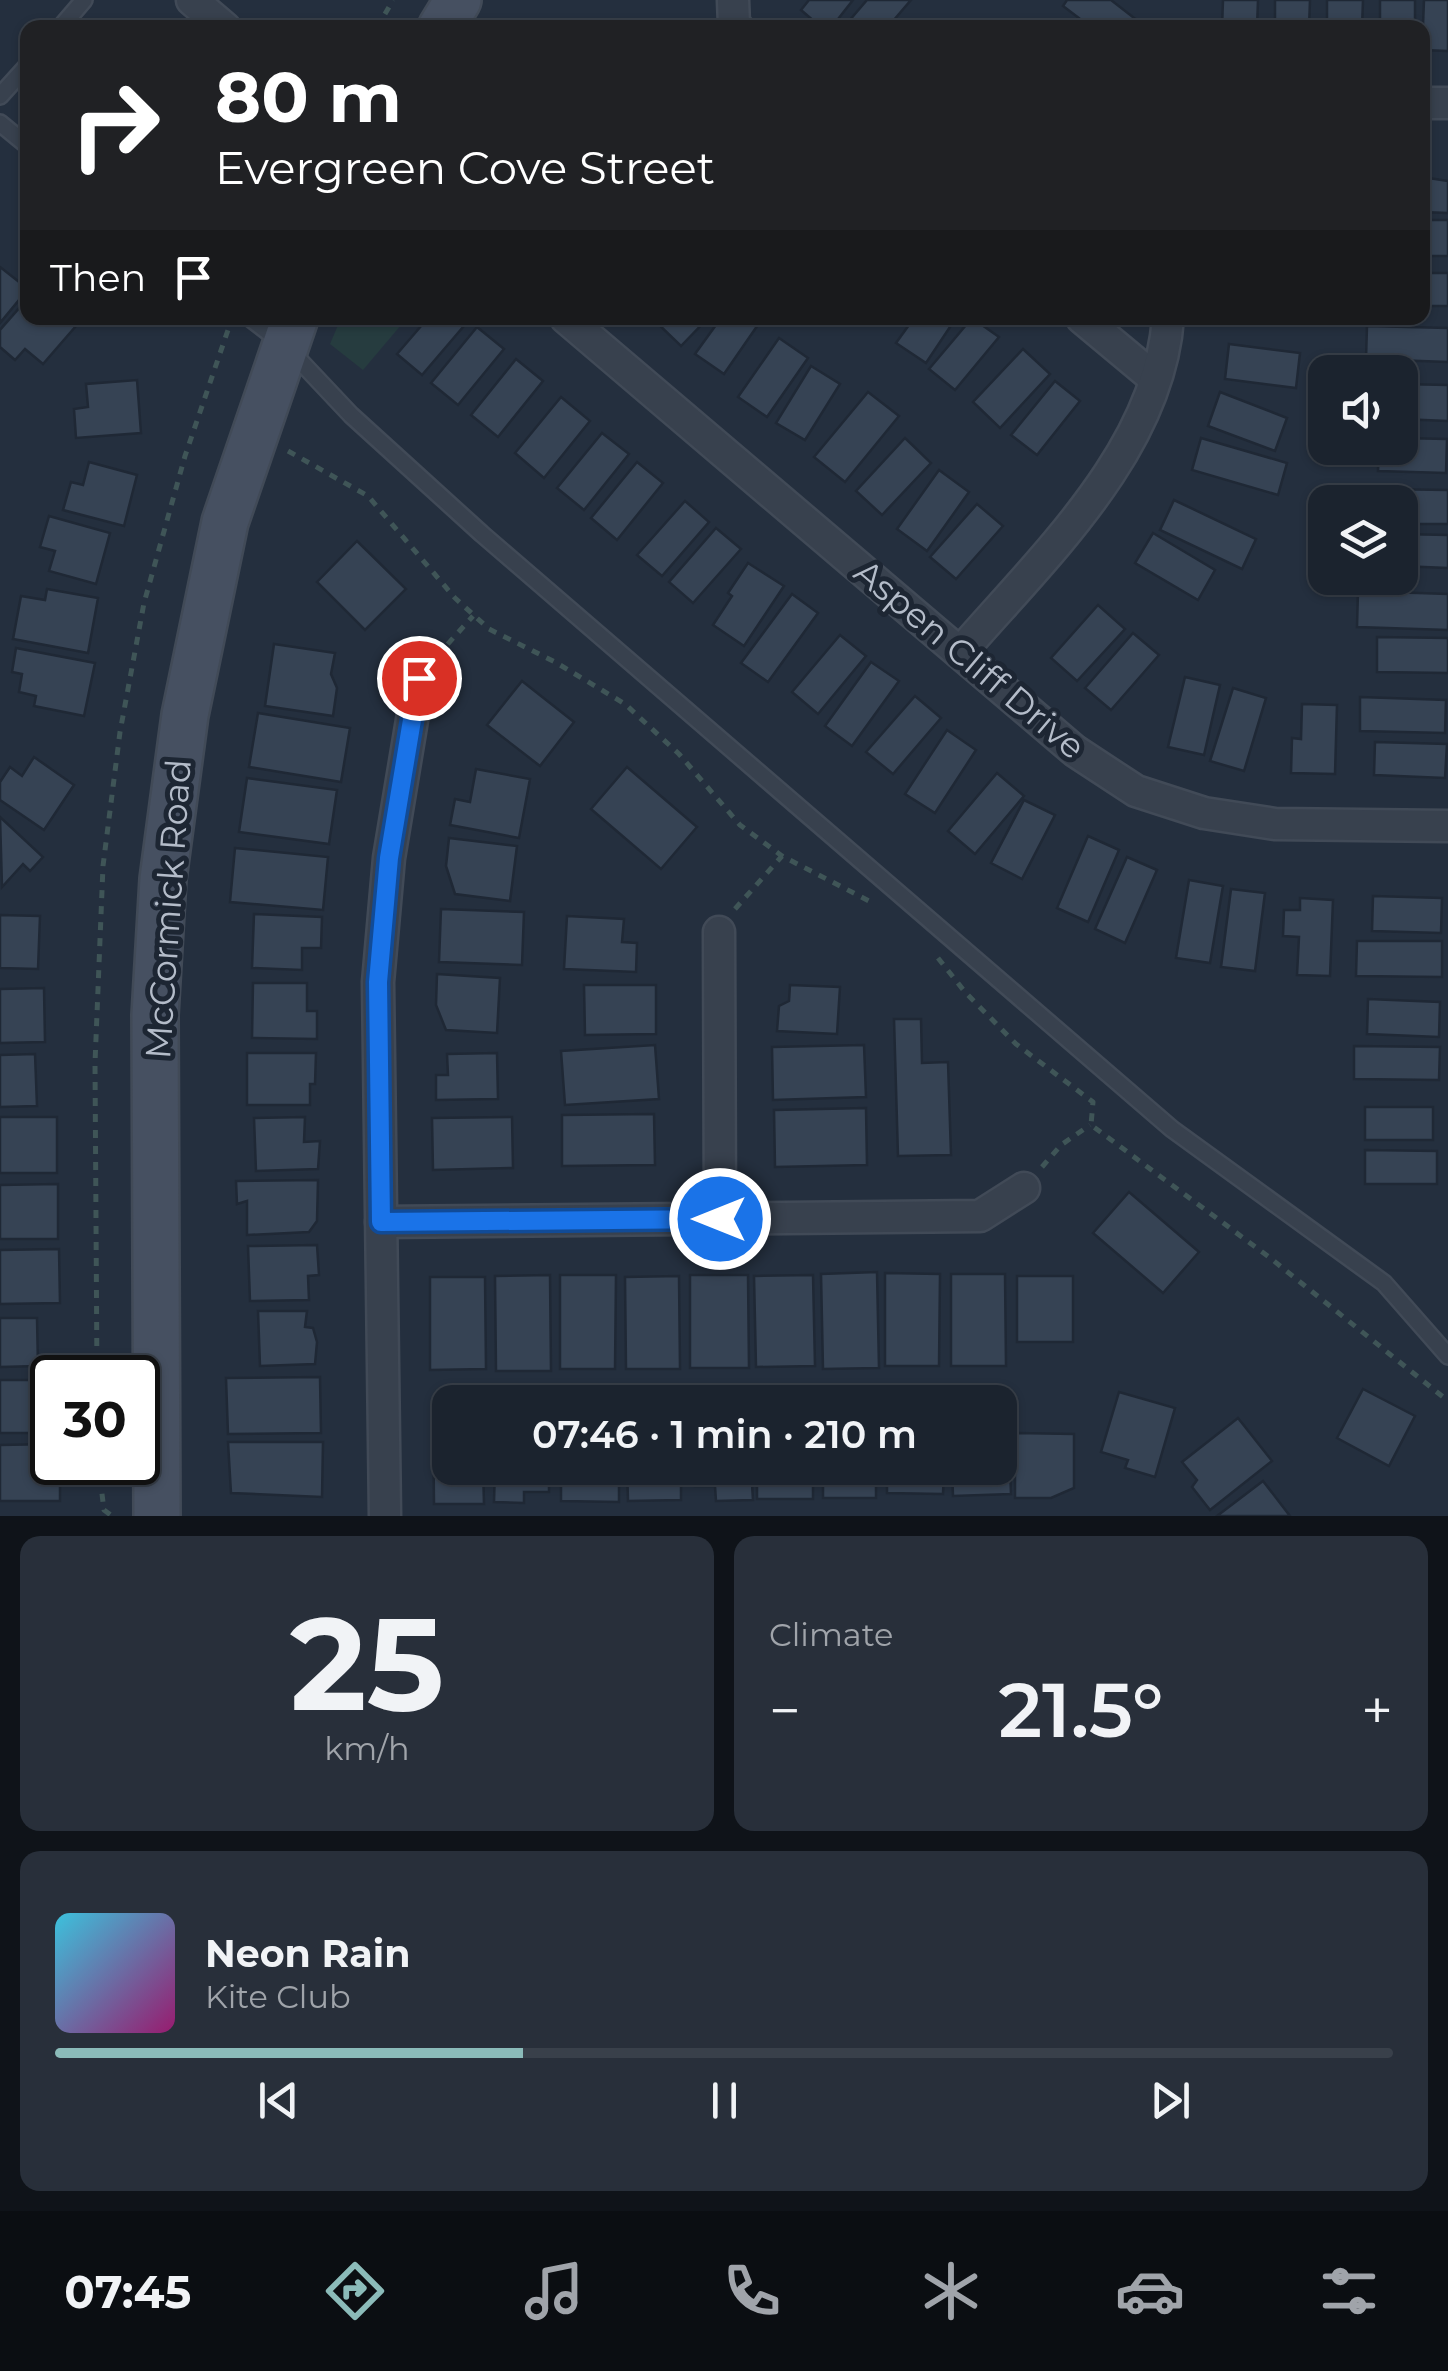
<!DOCTYPE html>
<html lang="en">
<head>
<meta charset="utf-8">
<style>
	:root { --surface:#1b232e; --page:#282f3a; --text:#f1f3f6; --muted:#a0a4aa; --line:#39404a; --accent:#8bbbb9 }
	body { margin:0; font-family:Montserrat,sans-serif; background:var(--page); color:var(--text); height:100vh; display:flex; flex-direction:column; font-size:38px; white-space:nowrap }
	* { box-sizing:border-box; margin:0 }
	p { font-size:32px; color:var(--muted) }
	.icon { flex:none; width:55px; height:55px; fill:none; stroke:currentColor; stroke-width:2; stroke-linecap:round; stroke-linejoin:round }
	.map { position:relative; height:1516px; overflow:hidden }
	.details { display:flex; flex-direction:column; gap:20px; padding:20px; background:#0f1319; flex:1 }
	.details>* { flex:none }
	.hud { position:absolute; left:20px; top:20px; width:1410px; height:305px; border-radius:20px; box-shadow:0 2px 8px #0004,0 0 0 2px var(--line); background:#202124; color:#fff; overflow:hidden }
	.controls { position:absolute; left:1308px; top:355px; display:grid; gap:20px }
	.controls a { display:grid; place-items:center; width:110px; height:110px; border-radius:20px; background:var(--surface); box-shadow:0 2px 8px #0004,0 0 0 2px var(--line); font-size:50px }
	.speed { position:absolute; left:30px; top:1355px; display:flex; gap:20px; font-size:50px; font-weight:700; text-align:center }
	.speed>* { display:grid; place-content:center; width:130px; height:130px; border-radius:50%; background:var(--surface); box-shadow:0 2px 8px #0004,0 0 0 2px var(--line); line-height:1 }
	.speed .limit { border:5px solid #111; border-radius:15px; background:#fff; color:#111 }
	.pin { position:absolute; display:grid; place-items:center; width:85px; height:85px; color:#fff; margin:-42px; border:5px solid #fff; border-radius:50%; box-shadow:0 2px 10px #0007 }
	.me { position:absolute; width:110px; margin:-55px; rotate:270deg; stroke-linejoin:round; filter:drop-shadow(0 0 8px #0008) }
	.turn { display:flex; align-items:center; gap:35px; height:210px; padding:0 30px; font-size:45px }
	.turn .icon { width:130px; height:130px; stroke-width:2.5 }
	.turn b { display:block; font-size:70px; line-height:85px }
	.then { display:flex; align-items:center; height:95px; padding:0 30px; background:#0003; gap:20px; font-size:38px }
	.big { font-size:75px; font-weight:600; line-height:1.1 }
	.details .card { flex:1; display:flex; flex-direction:column; justify-content:center; gap:15px; min-width:0; padding:0 35px; border-radius:20px; background:var(--page) }
	.details .dial { align-items:center; gap:0 }
	.dial b { font-size:130px; line-height:1 }
	.song { display:flex; align-items:center; gap:30px }
	.cover { width:120px; height:120px; border-radius:15px; background:linear-gradient(135deg,hsl(190 70% 55%),hsl(320 70% 35%)) }
	.played { height:10px; border-radius:5px; background:linear-gradient(90deg,var(--accent) 35%,var(--line) 35%) }
	.keys { display:flex; justify-content:space-around; direction:ltr }
	.heat { display:flex; justify-content:space-between; align-items:center; font-size:55px; direction:ltr }
	.details .tiles { flex:1; display:grid; gap:20px; grid-template-columns:1fr 1fr }
	.card:last-child { grid-column:span 2 }
	.trip { position:absolute; left:432px; top:1385px; width:585px; height:100px; border-radius:20px; background:var(--surface); box-shadow:0 2px 8px #0004,0 0 0 2px var(--line); font-weight:600; line-height:100px; text-align:center }
	.tabs { display:flex; height:160px; justify-content:space-around; align-items:center; background:#0b0e12; color:var(--muted) }
	.tabs .icon { width:70px; height:70px }
	.tabs .on { color:var(--accent) }
	.tabs b { font-size:45px; color:var(--text) }
	.map>svg:first-child { display:block }
	.park { fill:#263c3f }
	.building { fill:#364354; stroke:#1f2835; stroke-width:2.5 }
	.lines { fill:none; stroke-linecap:round; stroke-linejoin:round }
	.lane-casing { stroke:#414a57; stroke-width:20 }
	.street-casing { stroke:#414a57; stroke-width:35 }
	.secondary-casing { stroke:#414a57; stroke-width:50 }
	.path { stroke:#3f5557; stroke-width:5; stroke-dasharray:8 8; stroke-linecap:butt }
	.lane { stroke:#38414e; stroke-width:15 }
	.street { stroke:#38414e; stroke-width:30 }
	.secondary { stroke:#465061; stroke-width:45 }
	.route-casing { stroke:#114b97; stroke-width:25 }
	.route { stroke:#1a73e8; stroke-width:18 }
	.labels { text-anchor:middle; dominant-baseline:central; stroke-width:10; stroke-linejoin:round; paint-order:stroke }
	.street-label { font-size:35px; fill:#b4bcc9; stroke:#1d2633 }
</style>
</head>
<body>
<div class="map">
<svg width="1448" height="1516" viewBox="0 0 1448 1516">
	<rect width="100%" height="100%" fill="#242f3e"/>
	<polygon class="park" points="341,318 407,318 363,370 330,344"/>
	<g class="building">
		<polygon points="809,0 853,0 831,28 822,28 801,10"/>
		<polygon points="867,0 911,0 887,28 843,28"/>
		<polygon points="1067,0 1111,0 1147,28 1092,28 1063,6"/>
		<polygon points="1223,0 1258,0 1257,28 1222,28"/>
		<polygon points="1275,0 1310,0 1309,28 1275,28"/>
		<polygon points="1327,0 1363,0 1362,28 1327,28"/>
		<rect x="1380" y="0" width="35" height="28"/>
		<polygon points="1424,0 1448,0 1448,51 1422,50"/>
		<polygon points="1422,177 1448,181 1448,213 1422,212"/>
		<rect x="1422" y="220" width="26" height="36"/>
		<polygon points="0,267 28,289 0,323"/>
		<rect x="1422" y="273" width="26" height="33"/>
		<polygon points="28,298 28,318 66,318 76,326 43,364 25,349 15,360 0,347 0,330"/>
		<polygon points="428,318 466,318 469,320 422,375 397,354"/>
		<polygon points="657,318 708,318 681,346 654,320"/>
		<polygon points="721,318 762,319 724,374 695,354"/>
		<polygon points="914,318 956,318 926,363 896,343"/>
		<polygon points="972,318 999,337 955,390 929,369"/>
		<polygon points="1367,326 1448,328 1448,362 1366,359"/>
		<polygon points="477,327 504,349 458,405 431,383"/>
		<polygon points="779,338 808,358 767,417 738,397"/>
		<polygon points="1229,344 1300,353 1296,388 1225,379"/>
		<polygon points="1023,349 1050,374 1000,428 973,402"/>
		<polygon points="516,359 543,381 498,437 471,415"/>
		<polygon points="811,366 840,384 805,440 776,423"/>
		<polygon points="137,380 141,433 76,438 74,409 88,407 86,384"/>
		<polygon points="1055,381 1080,401 1037,455 1011,435"/>
		<polygon points="1400,384 1448,385 1448,421 1400,419"/>
		<polygon points="868,392 899,416 845,482 814,457"/>
		<polygon points="1220,392 1287,418 1275,451 1208,426"/>
		<polygon points="561,397 590,421 544,478 515,453"/>
		<polygon points="602,433 629,454 584,510 557,488"/>
		<polygon points="905,438 931,463 882,515 856,491"/>
		<polygon points="1201,438 1287,463 1278,495 1192,470"/>
		<polygon points="1400,438 1447,439 1446,473 1378,471 1379,448 1400,448"/>
		<polygon points="89,462 137,475 124,526 63,510 71,482 83,485"/>
		<polygon points="637,462 663,483 617,540 591,518"/>
		<polygon points="939,470 969,492 927,551 897,529"/>
		<polygon points="1381,489 1448,490 1448,524 1400,524 1400,502 1381,502"/>
		<polygon points="1174,500 1256,539 1242,569 1160,530"/>
		<polygon points="685,501 709,522 662,576 637,555"/>
		<polygon points="977,504 1003,526 956,579 930,557"/>
		<polygon points="49,516 110,533 96,584 49,571 55,551 40,547"/>
		<polygon points="716,528 741,549 693,603 669,582"/>
		<polygon points="1153,533 1215,570 1198,600 1135,563"/>
		<polygon points="1400,534 1448,535 1448,568 1400,566"/>
		<polygon points="357,541 406,589 365,630 317,582"/>
		<polygon points="748,563 784,586 744,646 713,625 732,596 728,593"/>
		<polygon points="47,589 98,598 88,653 13,639 21,596 45,600"/>
		<polygon points="1358,591 1448,594 1448,630 1357,627"/>
		<polygon points="792,594 818,613 768,682 741,663"/>
		<polygon points="1098,605 1125,629 1077,681 1051,658"/>
		<polygon points="1133,633 1159,655 1111,710 1085,688"/>
		<polygon points="840,635 866,656 818,714 792,692"/>
		<polygon points="1377,637 1448,638 1448,673 1377,672"/>
		<polygon points="274,644 335,653 331,674 337,688 333,716 265,706"/>
		<polygon points="16,648 95,663 84,716 34,706 36,696 19,692 22,674 12,672"/>
		<polygon points="871,662 899,681 852,746 825,726"/>
		<polygon points="1185,677 1220,685 1204,755 1168,747"/>
		<polygon points="522,681 574,722 540,766 487,725"/>
		<polygon points="1233,688 1266,698 1244,771 1210,761"/>
		<polygon points="915,696 941,718 893,774 866,752"/>
		<polygon points="1360,697 1446,700 1445,733 1360,731"/>
		<polygon points="1302,704 1337,705 1335,774 1291,773 1292,738 1301,739"/>
		<polygon points="258,713 350,728 341,782 249,767"/>
		<polygon points="947,730 976,750 935,813 905,794"/>
		<polygon points="1375,742 1447,744 1445,778 1374,775"/>
		<polygon points="34,757 74,785 44,830 0,800 0,782 10,767 22,776"/>
		<polygon points="627,767 697,827 661,869 591,809"/>
		<polygon points="476,769 530,779 519,838 450,825 455,799 470,802"/>
		<polygon points="997,773 1024,796 975,854 948,831"/>
		<polygon points="247,778 337,790 329,844 239,832"/>
		<polygon points="1024,800 1055,815 1022,879 991,863"/>
		<polygon points="0,817 43,857 30,871 23,864 2,887"/>
		<polygon points="1088,836 1119,850 1088,922 1057,908"/>
		<polygon points="449,838 517,846 510,901 455,894 446,866"/>
		<polygon points="235,848 328,857 323,910 230,902"/>
		<polygon points="1127,857 1157,870 1125,943 1095,929"/>
		<polygon points="1189,880 1223,886 1210,963 1176,958"/>
		<polygon points="1231,889 1265,893 1255,971 1221,967"/>
		<polygon points="1373,896 1442,898 1441,933 1372,931"/>
		<polygon points="1300,898 1333,900 1330,976 1297,975 1299,937 1283,936 1284,910 1300,910"/>
		<polygon points="441,909 524,912 522,965 439,962"/>
		<polygon points="254,914 322,917 321,948 302,948 302,970 252,968"/>
		<polygon points="0,915 40,916 38,969 0,968"/>
		<polygon points="567,916 624,919 622,942 637,943 636,972 564,969"/>
		<polygon points="1357,941 1442,941 1442,977 1356,976"/>
		<polygon points="437,974 500,978 497,1033 446,1030 436,1005"/>
		<polygon points="253,983 307,983 307,1011 317,1011 317,1039 252,1038"/>
		<polygon points="584,985 656,985 656,1034 585,1035"/>
		<polygon points="790,985 840,987 837,1034 777,1031 779,1006 789,1001"/>
		<polygon points="44,988 45,1042 0,1043 0,989"/>
		<polygon points="1368,999 1440,1002 1439,1037 1367,1034"/>
		<polygon points="894,1019 921,1019 922,1063 948,1062 951,1155 898,1156"/>
		<polygon points="655,1045 659,1099 565,1105 561,1051"/>
		<polygon points="864,1045 866,1097 773,1100 772,1047"/>
		<polygon points="1354,1046 1440,1047 1439,1080 1354,1079"/>
		<polygon points="247,1053 316,1053 315,1084 310,1084 310,1105 247,1105"/>
		<polygon points="497,1053 498,1099 436,1100 436,1075 448,1075 447,1054"/>
		<polygon points="35,1054 37,1106 0,1107 0,1055"/>
		<rect x="1365" y="1107" width="68" height="33"/>
		<polygon points="866,1108 867,1165 775,1167 774,1110"/>
		<polygon points="654,1114 655,1165 562,1166 562,1115"/>
		<rect x="0" y="1117" width="57" height="56"/>
		<polygon points="305,1117 304,1142 320,1141 318,1169 256,1171 254,1118"/>
		<polygon points="512,1117 513,1168 433,1170 432,1118"/>
		<polygon points="1365,1150 1437,1151 1437,1184 1365,1184"/>
		<polygon points="318,1180 317,1221 309,1232 247,1235 247,1201 237,1204 236,1181"/>
		<polygon points="58,1184 58,1239 0,1239 0,1185"/>
		<polygon points="1129,1192 1199,1252 1163,1293 1093,1233"/>
		<polygon points="317,1245 319,1275 308,1276 309,1300 250,1301 248,1246"/>
		<polygon points="59,1249 60,1303 0,1304 0,1250"/>
		<polygon points="877,1272 879,1368 823,1369 821,1274"/>
		<polygon points="885,1273 940,1274 939,1366 885,1366"/>
		<polygon points="951,1274 1005,1274 1006,1366 951,1366"/>
		<polygon points="550,1275 551,1371 496,1371 495,1276"/>
		<polygon points="560,1275 616,1275 615,1369 560,1369"/>
		<polygon points="690,1275 748,1275 749,1368 690,1368"/>
		<polygon points="813,1275 815,1366 756,1367 754,1276"/>
		<polygon points="679,1276 680,1369 626,1369 625,1277"/>
		<rect x="1017" y="1276" width="56" height="66"/>
		<polygon points="430,1277 485,1277 486,1369 430,1370"/>
		<polygon points="258,1311 307,1311 305,1327 313,1328 317,1342 315,1364 260,1366"/>
		<polygon points="0,1318 37,1318 38,1366 0,1367"/>
		<polygon points="320,1377 321,1433 228,1434 226,1378"/>
		<rect x="0" y="1380" width="51" height="53"/>
		<polygon points="1363,1389 1415,1416 1389,1466 1337,1438"/>
		<polygon points="1119,1392 1175,1408 1155,1477 1125,1468 1128,1460 1101,1452"/>
		<polygon points="433,1412 450,1412 450,1468 483,1468 484,1504 434,1504"/>
		<polygon points="1008,1413 1011,1494 953,1496 952,1468 1000,1468 1000,1414"/>
		<polygon points="1238,1418 1272,1461 1210,1510 1192,1487 1197,1480 1182,1462"/>
		<polygon points="1015,1433 1074,1434 1074,1488 1051,1498 1015,1498"/>
		<polygon points="228,1442 323,1442 322,1497 231,1493"/>
		<polygon points="52,1444 52,1462 60,1462 60,1501 0,1501 0,1445"/>
		<polygon points="495,1468 549,1468 549,1492 524,1492 524,1503 494,1502"/>
		<polygon points="561,1468 619,1468 619,1502 561,1501"/>
		<polygon points="627,1468 681,1468 681,1500 628,1501"/>
		<polygon points="694,1468 751,1468 753,1500 716,1501 715,1486 695,1486"/>
		<rect x="757" y="1468" width="56" height="31"/>
		<rect x="823" y="1468" width="53" height="30"/>
		<polygon points="887,1468 944,1468 943,1494 887,1493"/>
		<polygon points="1263,1481 1290,1516 1217,1516"/>
	</g>
	<g class="lines">
		<g class="lane-casing">
			<g id="lane">
				<polyline points="60,28 84,0"/>
				<polyline points="0,96 28,65"/>
				<polyline points="0,123 28,146"/>
				<polyline points="250,318 285,345 351,415 482,534 1172,1129 1384,1283 1448,1356"/>
			</g>
		</g>
		<g class="street-casing">
			<g id="street">
				<polyline points="192,0 225,28"/>
				<polyline points="733,0 734,25 738,28"/>
				<polyline points="1422,103 1448,103"/>
				<polyline points="566,318 1075,751 1136,791 1204,813 1275,824 1448,826"/>
				<polyline points="1082,318 1154,378"/>
				<path d="M960 653C1042 558 1159 450 1168 318"/>
				<polyline points="719,932 720,1219"/>
				<polyline points="381,1222 980,1216 1024,1188"/>
				<polyline points="385,1516 378,982 389,858 419,678"/>
			</g>
		</g>
		<g class="secondary-casing">
			<g id="secondary">
				<polyline points="441,28 458,0"/>
				<polyline points="157,1516 155,1015 163,879 185,715 225,522 295,318"/>
			</g>
		</g>
		<g class="path">
			<polyline points="377,28 393,0"/>
			<polyline points="288,451 368,496 455,598 489,629 555,662 625,704 679,754 740,825 782,856 873,903"/>
			<polyline points="437,656 473,616"/>
			<polyline points="735,909 782,856"/>
			<polyline points="938,958 965,992 1016,1044 1093,1102 1091,1125 1269,1257 1448,1401"/>
			<polyline points="1042,1167 1061,1145 1090,1125"/>
			<polyline points="97,1378 95,1063 103,866 120,732 144,603 185,456 229,327"/>
			<polyline points="98,1462 104,1510 112,1516"/>
		</g>
		<use href="#lane" class="lane"/>
		<use href="#street" class="street"/>
		<use href="#secondary" class="secondary"/>
	</g>
	<g class="lines">
		<g class="route-casing">
			<polyline id="route" points="419,678 389,858 378,982 381,1222 720,1219"/>
		</g>
		<use href="#route" class="route"/>
	</g>
	<g class="labels">
		<g class="street-label">
			<text transform="translate(970 659) rotate(40)">Aspen Cliff Drive</text>
			<text transform="translate(168 909) rotate(-86)">McCormick Road</text>
		</g>
	</g>
</svg>
<div class="controls">
<a><svg class="icon" aria-label="sound" viewBox="0 0 24 24"><path d="M4 9h4l5-4v14l-5-4H4zM17 9q2 3 0 6"/></svg></a>
<a><svg class="icon" aria-label="layers" viewBox="0 0 24 24"><path d="M12 4l9 5-9 5-9-5zM3 14l9 5 9-5"/></svg></a>
</div>
<div class="speed"><div class="limit">30</div></div>
<div class="pin" style="left:419px;top:678px;background:#d93025"><svg class="icon" aria-label="arrive" viewBox="0 0 24 24"><path d="M6 21V4h12l-3 4 3 4H6"/></svg></div>
<svg class="me" style="left:720px;top:1219px" viewBox="-20 -20 40 40"><circle r="17" fill="#1a73e8" stroke="#fff" stroke-width="3"/><path d="M0-11L8 9 0 5-8 9z" fill="#fff"/></svg>
<div class="trip">07:46 · 1 min · 210 m</div>
<div class="hud">
<div class="turn"><svg class="icon" aria-label="right" viewBox="0 0 24 24"><path d="M7 20v-9h11M14 6l5 5-5 5"/></svg><div><b>80 m</b>Evergreen Cove Street</div></div>
<div class="then">Then<svg class="icon" aria-label="arrive" viewBox="0 0 24 24"><path d="M6 21V4h12l-3 4 3 4H6"/></svg></div>
</div>
</div>
<section class="details">
<div class="tiles">
<div class="card dial"><b>25</b><p>km/h</p></div>
<div class="card"><p>Climate</p>
<div class="heat"><a>−</a><b class="big">21.5°</b><a>+</a></div>
</div>
<div class="card">
<div class="song"><i class="cover"></i><div><b>Neon Rain</b><p>Kite Club</p></div></div>
<div class="played"></div>
<div class="keys"><svg class="icon" aria-label="previous" viewBox="0 0 24 24"><path d="M18 5L8 12l10 7zM5 5v14"/></svg><svg class="icon" aria-label="pause" viewBox="0 0 24 24"><path d="M8 5v14M16 5v14"/></svg><svg class="icon" aria-label="next" viewBox="0 0 24 24"><path d="M6 5l10 7-10 7zM19 5v14"/></svg></div>
</div>
</div>
</section>
<nav class="tabs">
<b>07:45</b>
<svg class="icon on" aria-label="directions" viewBox="0 0 24 24"><path d="M12 3l9 9-9 9-9-9zM9 14v-3h6M13 9l2 2-2 2"/></svg>
<svg class="icon" aria-label="music" viewBox="0 0 24 24"><path d="M9 18V5l10-2v13"/><circle cx="6" cy="18" r="3"/><circle cx="16" cy="16" r="3"/></svg>
<svg class="icon" aria-label="phone" viewBox="0 0 24 24"><path d="M5 4h4l2 5-3 2q2 4 5 5l2-3 5 2v4C11 20 4 13 5 4z"/></svg>
<svg class="icon" aria-label="climate" viewBox="0 0 24 24"><path d="M12 3v18M4 7l16 10M4 17L20 7"/></svg>
<svg class="icon" aria-label="car" viewBox="0 0 24 24"><path d="M5 17H2v-5l4-1 3-4h7l3 4 3 1v5h-3M9 17h6M6 11h13"/><circle cx="7" cy="17" r="2"/><circle cx="17" cy="17" r="2"/></svg>
<svg class="icon" aria-label="filters" viewBox="0 0 24 24"><path d="M4 7h16M4 17h16"/><circle cx="9" cy="7" r="2"/><circle cx="15" cy="17" r="2"/></svg>
</nav>
</body>
</html>
